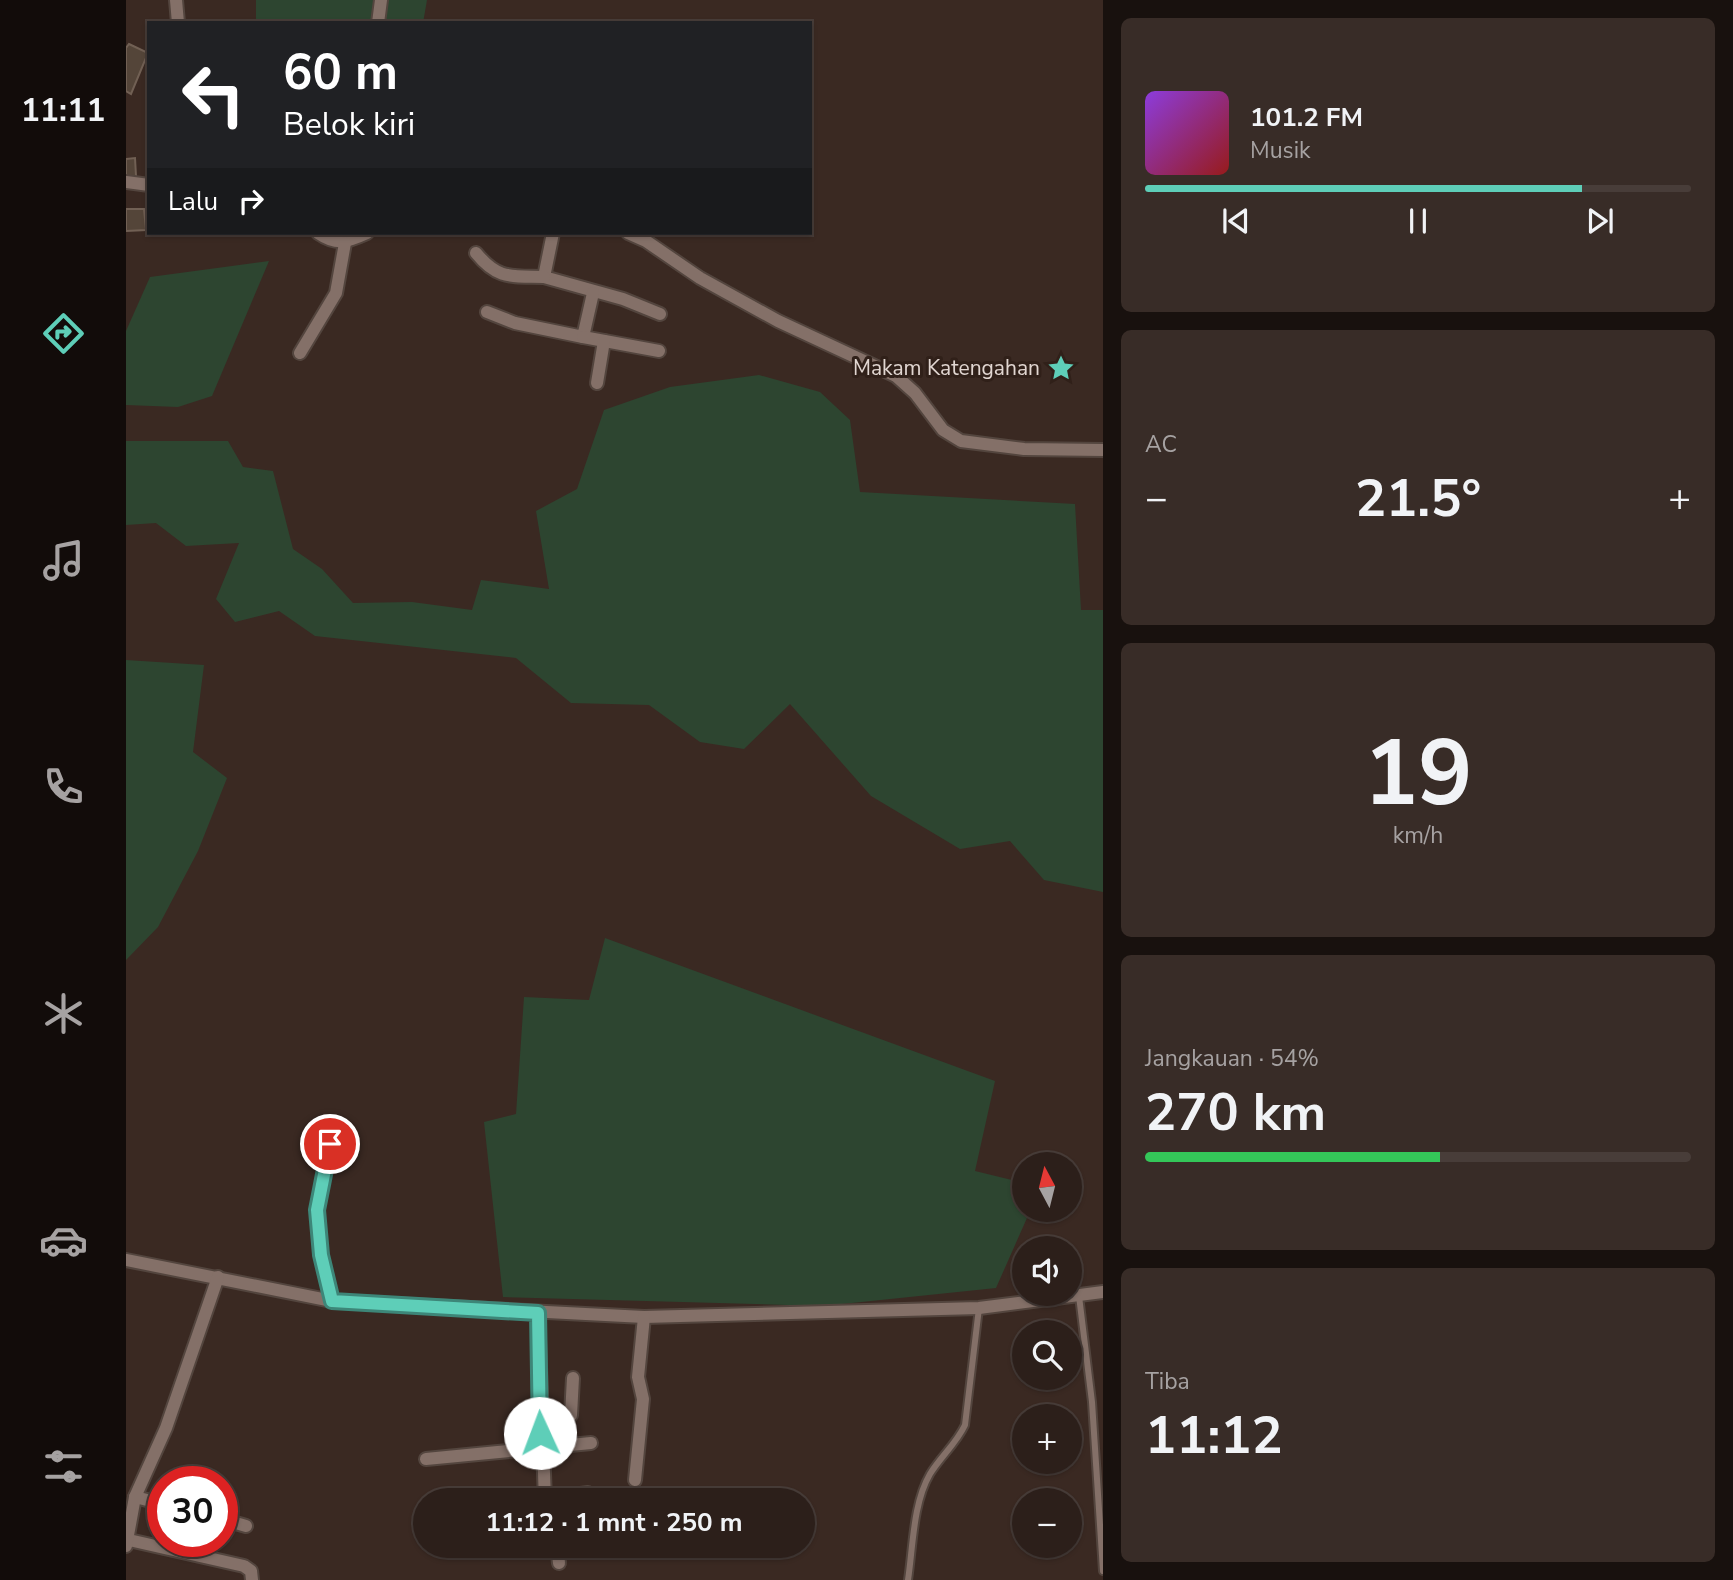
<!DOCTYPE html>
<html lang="id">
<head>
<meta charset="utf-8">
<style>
	:root { --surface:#2c1f1a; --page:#382c27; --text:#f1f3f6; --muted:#a6a2a2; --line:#483d39; --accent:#5eceb8 }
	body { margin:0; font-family:"Nunito Sans",sans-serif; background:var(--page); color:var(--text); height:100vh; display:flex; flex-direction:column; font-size:26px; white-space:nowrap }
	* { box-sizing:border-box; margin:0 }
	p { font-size:23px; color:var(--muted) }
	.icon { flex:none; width:38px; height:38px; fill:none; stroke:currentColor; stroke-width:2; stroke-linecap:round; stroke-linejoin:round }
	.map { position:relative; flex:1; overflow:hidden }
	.sheet { display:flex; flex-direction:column; gap:18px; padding:18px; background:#18110e; width:630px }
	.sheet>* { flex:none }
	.guide { position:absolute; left:21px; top:21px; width:665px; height:214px; border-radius:0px; box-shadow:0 2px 5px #0004,0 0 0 2px var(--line); background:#202124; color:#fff; overflow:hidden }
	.needle { width:46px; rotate:353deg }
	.buttons { position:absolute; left:886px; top:1152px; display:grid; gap:14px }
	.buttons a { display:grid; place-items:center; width:70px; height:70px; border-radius:50%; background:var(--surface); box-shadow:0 2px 5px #0004,0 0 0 2px var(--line); font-size:35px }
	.speed { position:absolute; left:21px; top:1466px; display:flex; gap:14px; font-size:35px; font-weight:700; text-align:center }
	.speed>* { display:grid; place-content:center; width:91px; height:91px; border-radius:50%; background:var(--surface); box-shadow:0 2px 5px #0004,0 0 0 2px var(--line); line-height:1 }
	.speed .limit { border:10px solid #d22; background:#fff; color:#111 }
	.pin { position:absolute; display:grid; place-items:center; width:60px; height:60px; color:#fff; margin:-30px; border:4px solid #fff; border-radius:50%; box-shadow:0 2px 7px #0007 }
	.me { position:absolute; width:77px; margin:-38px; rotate:358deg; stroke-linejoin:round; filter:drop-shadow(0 0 5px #0008) }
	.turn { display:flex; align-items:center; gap:24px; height:147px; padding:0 21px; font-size:32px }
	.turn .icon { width:91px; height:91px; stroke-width:2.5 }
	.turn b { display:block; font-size:49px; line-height:60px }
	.then { display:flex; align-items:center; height:66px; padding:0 21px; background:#0003; gap:14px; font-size:26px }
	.big { font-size:52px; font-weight:700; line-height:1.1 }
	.sheet .tile { flex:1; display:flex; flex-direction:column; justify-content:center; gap:10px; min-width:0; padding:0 24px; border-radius:10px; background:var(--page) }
	.sheet .dial { align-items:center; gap:0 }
	.dial b { font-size:91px; line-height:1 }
	.song { display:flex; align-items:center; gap:21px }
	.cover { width:84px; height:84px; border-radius:10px; background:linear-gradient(135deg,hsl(270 70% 55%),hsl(0 70% 35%)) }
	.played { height:7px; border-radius:4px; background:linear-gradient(90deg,var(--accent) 80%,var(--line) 80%) }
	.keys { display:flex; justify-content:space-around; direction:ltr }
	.heat { display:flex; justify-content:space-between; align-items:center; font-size:38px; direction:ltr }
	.charge { height:10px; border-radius:5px; background:linear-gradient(90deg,#34c759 54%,var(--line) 0) }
	.trip { position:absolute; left:287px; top:1488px; width:402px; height:70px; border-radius:35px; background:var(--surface); box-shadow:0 2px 5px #0004,0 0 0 2px var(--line); font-weight:700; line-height:70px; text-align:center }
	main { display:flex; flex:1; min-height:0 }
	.tab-bar { display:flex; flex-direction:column; width:126px; justify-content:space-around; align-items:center; background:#120c0a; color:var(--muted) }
	.tab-bar .icon { width:49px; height:49px }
	.tab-bar .on { color:var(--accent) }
	.tab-bar b { font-size:32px; color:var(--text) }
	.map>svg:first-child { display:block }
	.green { fill:#2d4530 }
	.building { fill:#544539; stroke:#716054; stroke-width:2 }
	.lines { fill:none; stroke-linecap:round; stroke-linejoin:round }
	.service-casing { stroke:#53453e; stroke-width:10 }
	.minor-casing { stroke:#53453e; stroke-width:16 }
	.service { stroke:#847068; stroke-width:6 }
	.minor { stroke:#847068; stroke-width:12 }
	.route-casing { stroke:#3d8678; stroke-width:18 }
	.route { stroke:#5eceb8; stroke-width:12 }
	.labels { text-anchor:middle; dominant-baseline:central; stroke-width:6; stroke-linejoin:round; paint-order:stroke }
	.poi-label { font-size:21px; fill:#e1d6d1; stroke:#302019; text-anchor:end }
</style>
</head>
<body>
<main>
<nav class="tab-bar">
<b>11:11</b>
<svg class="icon on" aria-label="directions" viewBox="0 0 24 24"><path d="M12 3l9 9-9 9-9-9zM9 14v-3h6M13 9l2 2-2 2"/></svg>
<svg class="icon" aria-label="music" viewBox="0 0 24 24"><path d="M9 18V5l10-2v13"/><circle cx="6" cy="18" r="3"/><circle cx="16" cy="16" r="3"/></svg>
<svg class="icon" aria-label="phone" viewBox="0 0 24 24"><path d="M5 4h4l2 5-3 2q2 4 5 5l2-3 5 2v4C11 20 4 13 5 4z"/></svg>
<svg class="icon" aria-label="climate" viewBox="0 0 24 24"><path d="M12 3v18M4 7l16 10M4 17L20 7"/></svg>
<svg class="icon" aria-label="car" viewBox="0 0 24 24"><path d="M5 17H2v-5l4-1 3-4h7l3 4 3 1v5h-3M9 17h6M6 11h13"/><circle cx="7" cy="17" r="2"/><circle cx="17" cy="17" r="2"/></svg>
<svg class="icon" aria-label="filters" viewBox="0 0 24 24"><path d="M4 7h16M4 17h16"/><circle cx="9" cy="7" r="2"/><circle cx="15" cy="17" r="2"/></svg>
</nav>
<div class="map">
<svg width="977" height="1580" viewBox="0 0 977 1580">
	<rect width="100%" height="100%" fill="#3a2922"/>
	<g class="green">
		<polygon points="130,0 301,0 297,23 130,23"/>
		<polygon points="143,261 86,396 52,407 0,405 0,331 24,277"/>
		<polygon points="633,375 694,392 724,420 734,492 949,504 955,610 977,610 977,892 918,880 884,841 834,849 745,796 664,704 618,749 574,742 523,705 445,703 390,658 189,636 153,611 109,622 90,599 113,543 60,546 30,523 0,525 0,441 102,441 117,467 147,471 167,549 196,569 227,603 286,602 346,610 355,580 423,589 410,511 451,489 478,410 544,387"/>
		<polygon points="0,660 78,665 67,752 101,778 72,851 32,927 0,960"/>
		<polygon points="479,938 869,1081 849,1171 898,1183 898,1209 905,1209 870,1288 697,1306 377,1297 358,1122 390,1114 398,997 463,1000"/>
	</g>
	<g class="building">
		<polygon points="3,44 22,53 5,94 0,91 0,48"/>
		<polygon points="9,158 10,176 0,177 0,159"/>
		<polygon points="0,209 18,209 20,230 0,231"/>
	</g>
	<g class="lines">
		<g class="service-casing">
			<g id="service">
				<polyline points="204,1144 191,1210 195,1255 206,1301"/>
				<polyline points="953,1296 966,1402 977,1571"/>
				<path d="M782 1580C787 1547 787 1503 804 1474 815 1456 830 1444 839 1425L853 1308"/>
			</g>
		</g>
		<g class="minor-casing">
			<g id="minor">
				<polyline points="50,0 52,23"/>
				<polyline points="252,23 255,0"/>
				<polyline points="0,182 23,185"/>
				<path d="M192 233C211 246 221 242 241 233"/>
				<polyline points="427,233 418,277 497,299 534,314"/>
				<polyline points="502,233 520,241 574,278 652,321 770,376 789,393 817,430 835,441 898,449 977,450"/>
				<path d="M350 253C372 280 385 276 418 277"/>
				<polyline points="361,312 389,323 457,337 467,293"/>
				<polyline points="457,337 533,351"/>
				<polyline points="174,353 210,293 219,243"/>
				<polyline points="471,383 478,341"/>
				<polyline points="0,1260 206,1301 518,1317 853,1308 977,1292"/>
				<polyline points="412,1313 419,1500"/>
				<polyline points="414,1418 445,1415 447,1378"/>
				<polyline points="300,1459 465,1443"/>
				<polyline points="509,1480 517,1399 512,1377 518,1317"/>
				<polyline points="9,1497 37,1504"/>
				<polyline points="410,1500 462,1493"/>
				<polyline points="96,1519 120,1526"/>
				<polyline points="3,1540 118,1566 125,1571 126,1580"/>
				<polyline points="431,1545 433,1563"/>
				<polyline points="0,1546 9,1497 40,1428 92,1277"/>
			</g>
		</g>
		<use href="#service" class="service"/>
		<use href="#minor" class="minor"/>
	</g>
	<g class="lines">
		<g class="route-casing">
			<polyline id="route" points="204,1144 191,1210 195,1255 206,1301 412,1313 414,1433"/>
		</g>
		<use href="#route" class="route"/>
	</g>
	<defs>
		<g id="sight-bare" transform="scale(2.1)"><path d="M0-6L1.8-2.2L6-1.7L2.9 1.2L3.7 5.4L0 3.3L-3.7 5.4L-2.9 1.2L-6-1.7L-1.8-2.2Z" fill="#5eceb8" stroke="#302019" stroke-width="2.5" paint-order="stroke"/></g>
	</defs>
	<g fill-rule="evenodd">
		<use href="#sight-bare" x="935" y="368"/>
	</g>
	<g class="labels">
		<g class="poi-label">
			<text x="914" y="368">Makam Katengahan</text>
		</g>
	</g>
</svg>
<div class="buttons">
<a><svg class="needle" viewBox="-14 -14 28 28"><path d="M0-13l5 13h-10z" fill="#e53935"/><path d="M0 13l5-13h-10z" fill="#a6a2a2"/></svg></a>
<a><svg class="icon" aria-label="sound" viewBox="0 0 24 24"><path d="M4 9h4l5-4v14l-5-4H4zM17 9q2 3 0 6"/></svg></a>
<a><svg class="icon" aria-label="search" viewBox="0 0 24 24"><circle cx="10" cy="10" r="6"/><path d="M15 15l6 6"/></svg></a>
<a>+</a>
<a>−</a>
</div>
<div class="speed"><div class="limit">30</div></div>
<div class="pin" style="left:204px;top:1144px;background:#d93025"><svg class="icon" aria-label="arrive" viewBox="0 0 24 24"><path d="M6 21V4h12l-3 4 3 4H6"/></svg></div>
<svg class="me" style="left:414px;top:1433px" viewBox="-20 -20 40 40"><circle r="19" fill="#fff"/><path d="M0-13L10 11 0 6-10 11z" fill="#5eceb8"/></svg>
<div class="trip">11:12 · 1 mnt · 250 m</div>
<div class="guide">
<div class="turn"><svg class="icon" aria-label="left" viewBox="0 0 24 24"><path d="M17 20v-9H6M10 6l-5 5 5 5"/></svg><div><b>60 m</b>Belok kiri</div></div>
<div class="then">Lalu<svg class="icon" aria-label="right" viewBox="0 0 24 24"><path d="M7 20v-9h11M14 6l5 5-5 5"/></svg></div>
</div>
</div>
<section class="sheet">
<div class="tile">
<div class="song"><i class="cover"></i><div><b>101.2 FM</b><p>Musik</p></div></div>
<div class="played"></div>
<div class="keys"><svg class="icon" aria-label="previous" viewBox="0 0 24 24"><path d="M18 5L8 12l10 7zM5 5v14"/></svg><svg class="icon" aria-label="pause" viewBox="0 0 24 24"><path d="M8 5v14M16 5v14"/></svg><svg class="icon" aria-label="next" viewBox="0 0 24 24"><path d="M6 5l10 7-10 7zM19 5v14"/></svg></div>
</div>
<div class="tile"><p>AC</p>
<div class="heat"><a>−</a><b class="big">21.5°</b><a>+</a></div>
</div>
<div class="tile dial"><b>19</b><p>km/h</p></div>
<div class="tile"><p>Jangkauan · 54%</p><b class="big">270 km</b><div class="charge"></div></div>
<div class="tile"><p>Tiba</p><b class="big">11:12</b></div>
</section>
</main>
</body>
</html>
